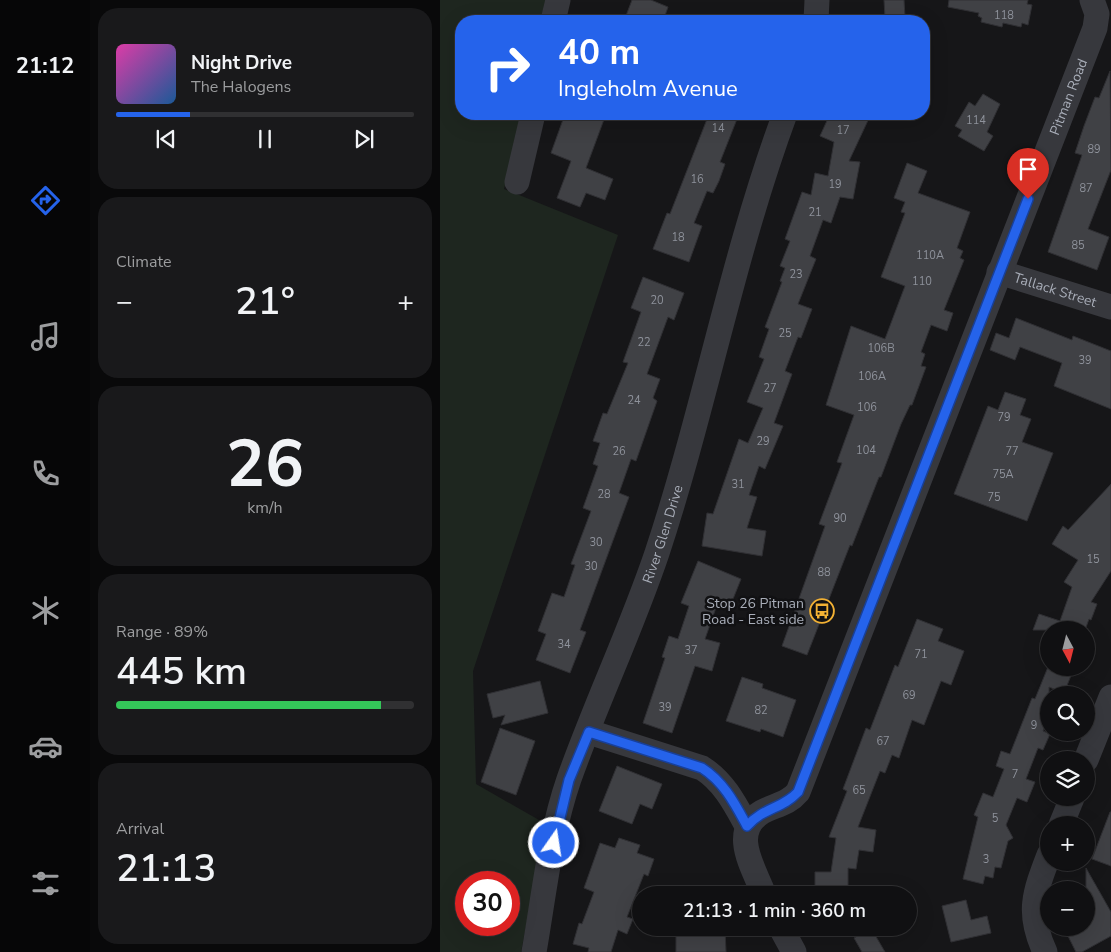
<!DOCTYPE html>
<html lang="en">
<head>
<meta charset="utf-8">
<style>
	:root { --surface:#101012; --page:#19191b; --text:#f1f3f6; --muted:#9c9d9f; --line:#303032; --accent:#2563eb }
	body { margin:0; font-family:"Nunito Sans",sans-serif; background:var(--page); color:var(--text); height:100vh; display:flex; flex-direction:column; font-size:19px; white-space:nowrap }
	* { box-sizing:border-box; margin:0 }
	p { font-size:16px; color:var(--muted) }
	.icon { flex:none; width:28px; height:28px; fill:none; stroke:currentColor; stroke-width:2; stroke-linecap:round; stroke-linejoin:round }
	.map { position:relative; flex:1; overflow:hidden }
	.details { display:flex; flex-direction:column; gap:8px; padding:8px; background:#09090a; width:350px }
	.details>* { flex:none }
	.top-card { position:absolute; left:15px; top:15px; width:475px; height:105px; border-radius:20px; box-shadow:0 5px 20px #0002,0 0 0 1px var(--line); background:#2563eb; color:#fff; overflow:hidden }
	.needle { width:32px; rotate:173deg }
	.buttons { position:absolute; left:600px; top:621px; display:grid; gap:10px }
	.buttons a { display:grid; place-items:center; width:55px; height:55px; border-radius:50%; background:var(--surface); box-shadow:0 5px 20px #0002,0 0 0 1px var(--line); font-size:25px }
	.speed { position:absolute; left:15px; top:871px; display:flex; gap:10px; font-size:25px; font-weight:700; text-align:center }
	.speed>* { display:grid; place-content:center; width:65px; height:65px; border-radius:50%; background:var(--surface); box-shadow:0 5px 20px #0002,0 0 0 1px var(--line); line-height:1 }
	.speed .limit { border:8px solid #d22; background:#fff; color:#111 }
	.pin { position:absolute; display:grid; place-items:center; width:42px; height:42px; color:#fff; margin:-51px -21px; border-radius:50% 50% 50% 0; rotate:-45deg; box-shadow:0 0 5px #0007 }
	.pin .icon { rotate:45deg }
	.me { position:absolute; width:55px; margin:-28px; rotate:13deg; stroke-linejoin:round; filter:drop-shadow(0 0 4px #0008) }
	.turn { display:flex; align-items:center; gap:18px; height:105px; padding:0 20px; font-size:22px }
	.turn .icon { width:65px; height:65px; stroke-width:2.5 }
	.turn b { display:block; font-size:35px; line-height:42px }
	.big { font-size:38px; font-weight:600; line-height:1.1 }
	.details .card { flex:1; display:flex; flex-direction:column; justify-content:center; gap:8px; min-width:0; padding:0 18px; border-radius:20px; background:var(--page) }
	.details .dial { align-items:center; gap:0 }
	.dial b { font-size:65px; line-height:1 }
	.song { display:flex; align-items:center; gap:15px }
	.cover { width:60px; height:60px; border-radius:8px; background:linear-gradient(135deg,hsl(320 70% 55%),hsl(210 70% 35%)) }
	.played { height:5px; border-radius:2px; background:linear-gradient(90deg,var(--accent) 25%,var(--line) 25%) }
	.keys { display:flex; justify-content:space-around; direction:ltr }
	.heat { display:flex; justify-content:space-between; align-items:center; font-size:28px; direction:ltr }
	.charge { height:8px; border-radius:4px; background:linear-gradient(90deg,#34c759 89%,var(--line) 0) }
	.trip { position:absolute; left:192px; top:886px; width:285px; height:50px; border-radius:25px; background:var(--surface); box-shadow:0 5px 20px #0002,0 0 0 1px var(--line); font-weight:600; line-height:50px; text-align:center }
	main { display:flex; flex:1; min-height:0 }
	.tabs { display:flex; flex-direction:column; width:90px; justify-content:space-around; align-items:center; background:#060607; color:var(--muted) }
	.tabs .icon { width:35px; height:35px }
	.tabs .active { color:var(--accent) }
	.tabs b { font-size:22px; color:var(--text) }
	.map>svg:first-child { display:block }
	.green { fill:#1e261f; fill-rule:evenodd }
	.building { fill:#404145; stroke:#303034 }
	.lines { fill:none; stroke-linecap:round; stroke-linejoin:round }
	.minor { stroke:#37383d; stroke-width:25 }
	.route-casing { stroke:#184099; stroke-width:12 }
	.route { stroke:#2563eb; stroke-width:9 }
	.labels { text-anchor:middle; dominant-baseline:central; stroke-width:5; stroke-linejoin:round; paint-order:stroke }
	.number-label { font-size:11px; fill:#8e929b }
	.street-label { font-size:14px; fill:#a8adb8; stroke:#111113 }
	.poi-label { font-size:14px; fill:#a8adb8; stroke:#111113; text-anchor:end }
</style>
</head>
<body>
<main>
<nav class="tabs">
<b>21:12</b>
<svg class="icon active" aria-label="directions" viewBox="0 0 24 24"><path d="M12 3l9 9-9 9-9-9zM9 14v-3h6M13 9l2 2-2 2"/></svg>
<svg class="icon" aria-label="music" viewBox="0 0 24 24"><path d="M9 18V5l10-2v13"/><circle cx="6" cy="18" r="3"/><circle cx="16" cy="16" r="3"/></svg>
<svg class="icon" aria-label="phone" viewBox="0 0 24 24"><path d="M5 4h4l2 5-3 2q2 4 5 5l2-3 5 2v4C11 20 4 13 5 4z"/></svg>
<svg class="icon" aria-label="climate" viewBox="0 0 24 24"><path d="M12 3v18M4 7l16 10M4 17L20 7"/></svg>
<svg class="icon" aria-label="car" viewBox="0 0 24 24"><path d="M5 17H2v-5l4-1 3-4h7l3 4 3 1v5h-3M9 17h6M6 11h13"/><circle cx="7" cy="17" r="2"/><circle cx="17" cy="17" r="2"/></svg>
<svg class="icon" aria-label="filters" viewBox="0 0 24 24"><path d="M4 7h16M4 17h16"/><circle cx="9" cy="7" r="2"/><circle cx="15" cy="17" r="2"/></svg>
</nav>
<section class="details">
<div class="card">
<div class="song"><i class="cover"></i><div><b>Night Drive</b><p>The Halogens</p></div></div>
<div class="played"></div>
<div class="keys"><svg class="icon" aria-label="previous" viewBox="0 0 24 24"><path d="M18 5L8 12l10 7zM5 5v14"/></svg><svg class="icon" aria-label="pause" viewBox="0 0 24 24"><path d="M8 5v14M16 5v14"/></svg><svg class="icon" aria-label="next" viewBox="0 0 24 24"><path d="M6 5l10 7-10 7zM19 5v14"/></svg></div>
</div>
<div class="card"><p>Climate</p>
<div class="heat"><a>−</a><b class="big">21°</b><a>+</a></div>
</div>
<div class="card dial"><b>26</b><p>km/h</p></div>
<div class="card"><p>Range · 89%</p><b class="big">445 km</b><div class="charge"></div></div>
<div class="card"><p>Arrival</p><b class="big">21:13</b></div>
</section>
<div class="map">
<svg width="671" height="952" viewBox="0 0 671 952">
	<rect width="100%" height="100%" fill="#161618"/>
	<path class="green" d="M0 0H109L104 21H21V114H82L64 189 178 235 33 671 36 784 106 824 81 952H0ZM26 882H69V925H26Z"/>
	<g class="building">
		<polygon points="192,0 211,0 228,7 223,21 184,21"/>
		<polygon points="444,0 464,0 465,17 445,18"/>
		<polygon points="509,0 588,0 587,4 592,5 588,25 582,23 581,27 563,23 562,27 541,22 542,18 538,16 539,13 508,7"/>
		<polygon points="670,71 671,170 648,229 669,237 657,270 608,252 642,155 635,153 644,126 655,97 659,98"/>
		<polygon points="543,94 560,104 547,132 553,136 544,151 518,136 522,130 515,126 529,102 535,106"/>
		<polygon points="125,114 166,114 146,168 173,179 165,200 146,193 140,207 117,198 131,161 111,153"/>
		<polygon points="269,114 296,114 294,118 297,119 280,162 285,164 279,181 273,193 267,191 254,223 262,226 249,262 213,249 227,213 230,214"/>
		<polygon points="390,114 431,114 409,161 420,162 413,199 400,197 391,223 383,220 370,256 376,259 358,304 372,309 361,338 358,337 345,371 352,374 334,423 343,426 325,469 319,466 309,495 317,497 307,528 326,531 322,556 262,546 267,513 273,514 299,439 308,443 323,408 307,402 324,359 319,357 329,329 325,327 342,282 340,281 345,268 340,266 350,241 345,239 362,192 371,195 375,173 388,176 394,142 380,136"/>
		<polygon points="467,163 487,171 478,193 530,212 517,248 523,251 520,258 524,260 504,310 513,313 507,331 491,325 481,352 485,354 481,366 486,367 472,405 470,405 461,424 441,477 439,477 412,546 410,545 367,655 342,646 385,526 379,524 402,463 397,462 414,415 386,405 411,326 445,339 465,286 441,277 465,213 461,212 465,202 454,198"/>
		<polygon points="203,277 244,293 234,320 228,317 207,374 220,379 213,398 217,401 196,461 191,459 179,493 189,497 140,630 146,632 130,673 96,660 106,634 98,631 112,593 124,597 135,565 131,564 151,511 143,508 158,466 153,464 160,443 153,441 163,413 167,414 188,363 183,362 201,312 191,308"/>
		<polygon points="576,318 632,340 633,336 671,351 671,409 614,386 622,363 580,347 575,360 550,350 556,333 569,338"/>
		<polygon points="565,392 586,399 580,415 591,419 582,442 613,453 587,521 514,494 548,406 558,410"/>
		<polygon points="671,484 671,571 651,602 657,604 651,620 649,619 645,630 593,630 599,614 620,621 632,587 624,582 638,560 612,544 623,526 628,530"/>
		<polygon points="258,561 301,579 291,604 279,599 265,639 280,643 272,671 255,666 232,733 203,723 225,658 222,657 229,636 238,639 249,606 241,603"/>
		<polygon points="477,619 503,629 498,641 524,651 511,685 501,681 484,725 472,720 459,758 452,755 445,773 440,771 418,827 436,830 433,852 419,850 416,869 408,868 408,895 375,895 375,872 391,872 396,838 389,837 407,791 403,789 426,728 430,730 455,665 458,667"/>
		<polygon points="608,667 634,668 624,693 609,687 609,718 603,731 610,734 603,750 598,748 586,779 595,782 587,802 577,798 566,825 573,838 568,841 561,868 555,867 553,878 545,876 543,884 523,879 538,817 534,815 543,793 553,797 564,769 556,766 561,751 570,754 592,698 595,699"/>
		<polygon points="302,677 323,684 322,688 356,700 343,737 321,729 320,732 286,721"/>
		<polygon points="100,681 108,713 61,725 65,715 53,718 47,694"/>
		<polygon points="60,728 95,741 76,795 41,782"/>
		<polygon points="177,766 222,784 212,809 200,804 192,824 159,811"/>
		<polygon points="670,812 671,812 671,866 652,859"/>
		<polygon points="179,838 200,845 197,853 214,859 208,876 204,874 187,917 193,919 187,934 178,930 171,952 148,952 149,948 133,944 139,923 142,924 154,892 144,888 160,843 175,848"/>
		<polygon points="646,868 671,912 671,936 642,952 636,952 624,928 646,928"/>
		<polygon points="526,900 531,920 547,916 551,933 511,942 502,906"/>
		<polygon points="236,928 285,928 286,952 236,952"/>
		<polygon points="431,928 445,952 422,952 414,938"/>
	</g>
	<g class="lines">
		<g class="minor">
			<polyline points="113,21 118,0"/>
			<polyline points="376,21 377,0"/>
			<polyline points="77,182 93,114"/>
			<path id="s1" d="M559 272 671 307"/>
			<path d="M149 732 262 768C284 782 295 804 307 826"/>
			<polyline points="646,760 671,697"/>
			<polyline points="621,825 632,798"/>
			<path id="s2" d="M324 895C314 868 289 832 322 812 335 805 348 804 358 792L655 28 657 14 652 0"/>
			<polyline points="341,928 354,952"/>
			<path id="s3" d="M94 952C104 895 110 834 129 779 156 703 191 630 217 553 265 408 292 257 345 114"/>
			<path d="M605 952C587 913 594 894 609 855"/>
		</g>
	</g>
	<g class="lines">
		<g class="route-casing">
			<path id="route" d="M114 843 129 780 149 732 262 768C284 782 295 804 307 826 324 807 342 809 358 792L588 199"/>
		</g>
		<use href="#route" class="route"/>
	</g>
	<defs>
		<g id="bus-ring" transform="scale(1.25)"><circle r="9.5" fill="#111113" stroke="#f2b134" stroke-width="1.5"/><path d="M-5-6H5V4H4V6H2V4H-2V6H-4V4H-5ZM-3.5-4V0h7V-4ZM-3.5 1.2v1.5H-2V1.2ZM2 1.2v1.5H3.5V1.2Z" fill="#f2b134"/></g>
	</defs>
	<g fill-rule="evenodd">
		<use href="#bus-ring" x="382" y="611"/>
	</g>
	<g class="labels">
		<g class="number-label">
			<text x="564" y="15">118</text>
			<text x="536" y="120">114</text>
			<text x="278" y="128">14</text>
			<text x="403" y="130">17</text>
			<text x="654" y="149">89</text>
			<text x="257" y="179">16</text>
			<text x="395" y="184">19</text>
			<text x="646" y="188">87</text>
			<text x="375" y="212">21</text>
			<text x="238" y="237">18</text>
			<text x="638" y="245">85</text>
			<text x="490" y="255">110A</text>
			<text x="356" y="274">23</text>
			<text x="482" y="281">110</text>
			<text x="217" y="300">20</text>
			<text x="345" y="333">25</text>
			<text x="204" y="342">22</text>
			<text x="441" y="348">106B</text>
			<text x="645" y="360">39</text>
			<text x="432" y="376">106A</text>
			<text x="330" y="388">27</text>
			<text x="194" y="400">24</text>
			<text x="427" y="407">106</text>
			<text x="564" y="417">79</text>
			<text x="323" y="441">29</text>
			<text x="426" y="450">104</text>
			<text x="179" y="451">26</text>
			<text x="572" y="451">77</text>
			<text x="563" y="474">75A</text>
			<text x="298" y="484">31</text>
			<text x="164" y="494">28</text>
			<text x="554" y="497">75</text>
			<text x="400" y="518">90</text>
			<text x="156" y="542">30</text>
			<text x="653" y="559">15</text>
			<text x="151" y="566">30</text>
			<text x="384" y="572">88</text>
			<text x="124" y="644">34</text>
			<text x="251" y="650">37</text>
			<text x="481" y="654">71</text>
			<text x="469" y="695">69</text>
			<text x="225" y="707">39</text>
			<text x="321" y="710">82</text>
			<text x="594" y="725">9</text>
			<text x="443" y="741">67</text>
			<text x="575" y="774">7</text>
			<text x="419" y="790">65</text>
			<text x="555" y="818">5</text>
			<text x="546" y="859">3</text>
		</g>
		<g class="street-label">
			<text stroke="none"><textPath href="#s2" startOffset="880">Pitman Road</textPath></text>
			<text stroke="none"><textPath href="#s1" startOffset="59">Tallack Street</textPath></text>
			<text stroke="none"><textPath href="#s3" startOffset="439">River Glen Drive</textPath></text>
		</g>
		<g class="poi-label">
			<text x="364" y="603">Stop 26 Pitman<tspan x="364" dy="16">Road - East side</tspan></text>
		</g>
	</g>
</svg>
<div class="buttons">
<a><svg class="needle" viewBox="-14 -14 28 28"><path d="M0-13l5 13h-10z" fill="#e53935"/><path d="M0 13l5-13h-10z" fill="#9c9d9f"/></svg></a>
<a><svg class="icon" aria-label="search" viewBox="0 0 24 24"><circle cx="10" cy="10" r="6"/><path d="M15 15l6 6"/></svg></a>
<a><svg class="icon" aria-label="layers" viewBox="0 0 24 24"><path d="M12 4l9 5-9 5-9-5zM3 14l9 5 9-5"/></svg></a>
<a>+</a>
<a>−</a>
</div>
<div class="speed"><div class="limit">30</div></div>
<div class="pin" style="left:588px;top:199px;background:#d93025"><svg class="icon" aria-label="arrive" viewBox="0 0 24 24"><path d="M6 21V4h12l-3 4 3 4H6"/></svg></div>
<svg class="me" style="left:114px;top:843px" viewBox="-20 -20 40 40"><circle r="17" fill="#2563eb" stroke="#fff" stroke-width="3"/><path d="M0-11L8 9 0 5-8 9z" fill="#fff"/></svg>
<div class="trip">21:13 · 1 min · 360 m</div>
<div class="top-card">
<div class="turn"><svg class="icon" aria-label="right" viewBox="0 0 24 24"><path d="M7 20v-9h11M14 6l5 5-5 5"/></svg><div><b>40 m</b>Ingleholm Avenue</div></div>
</div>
</div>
</main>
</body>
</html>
